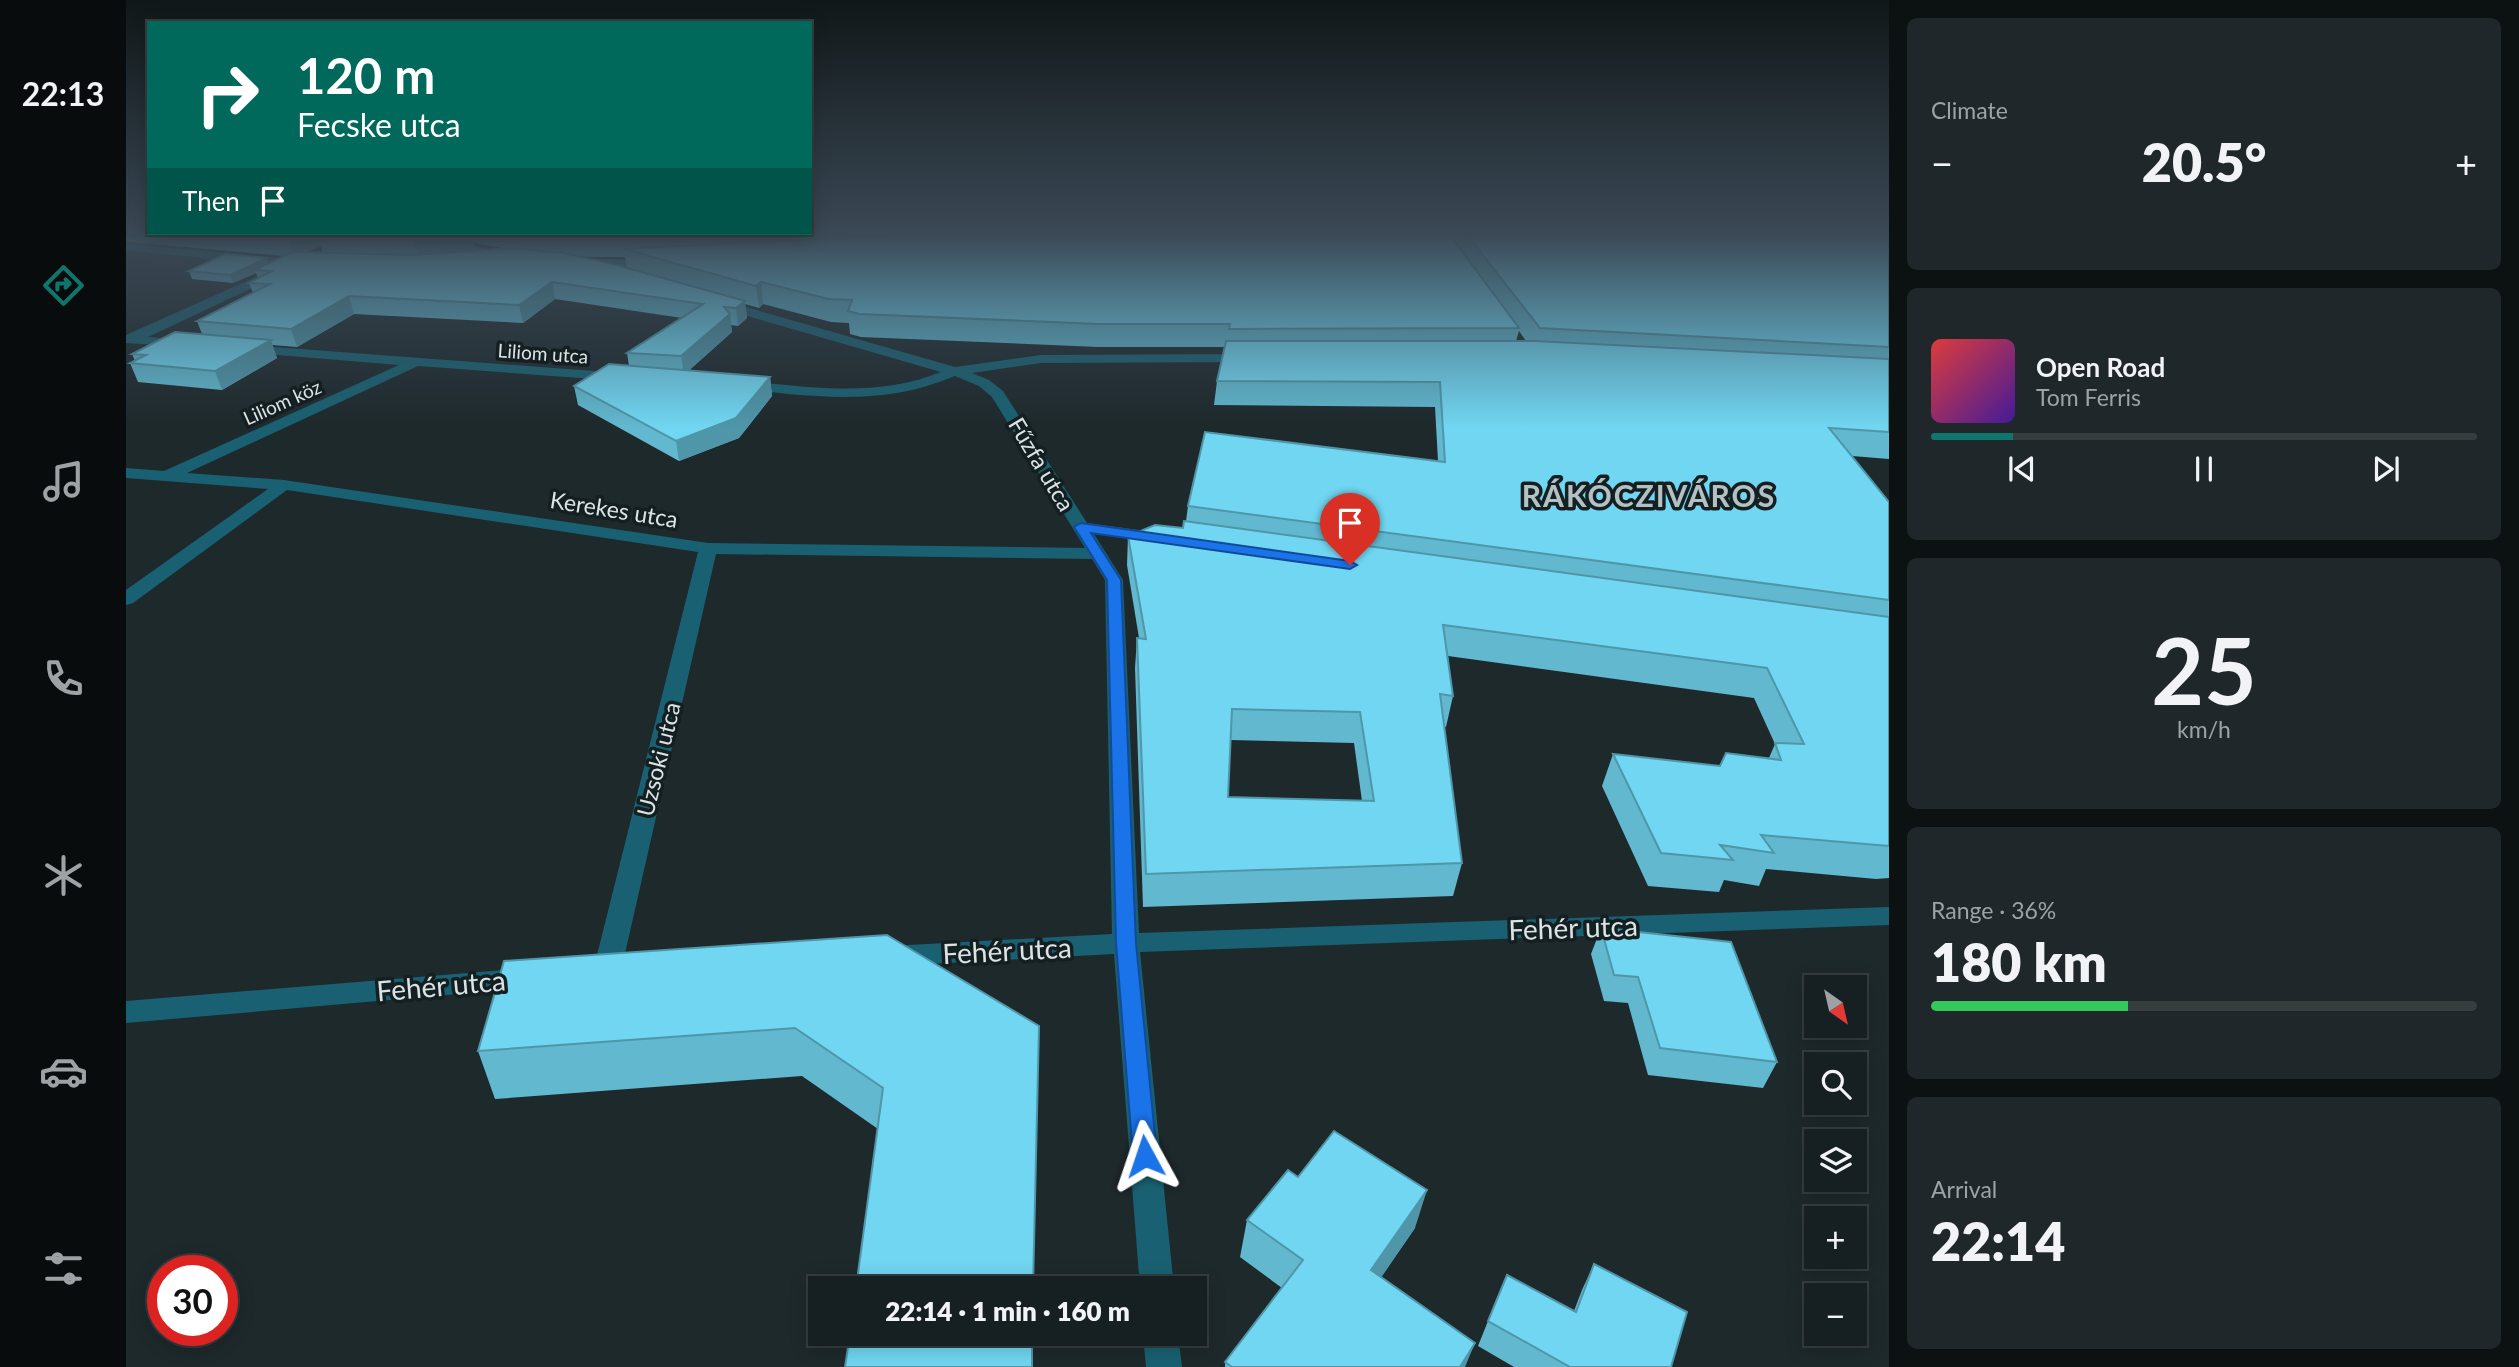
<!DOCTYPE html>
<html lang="en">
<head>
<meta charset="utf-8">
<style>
	:root { --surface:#161f21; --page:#1f272a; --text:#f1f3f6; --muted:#9ea2a5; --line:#353d3f; --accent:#0f766e }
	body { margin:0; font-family:Lato,sans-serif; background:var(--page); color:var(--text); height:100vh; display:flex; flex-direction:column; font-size:26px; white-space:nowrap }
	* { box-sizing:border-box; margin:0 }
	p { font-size:23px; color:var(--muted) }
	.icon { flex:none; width:38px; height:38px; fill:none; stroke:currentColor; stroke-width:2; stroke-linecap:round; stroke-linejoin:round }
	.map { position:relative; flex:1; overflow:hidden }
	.details { display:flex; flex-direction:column; gap:18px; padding:18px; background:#0c1112; width:630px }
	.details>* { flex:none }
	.hud { position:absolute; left:21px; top:21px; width:665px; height:214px; border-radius:0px; box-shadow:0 4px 18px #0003,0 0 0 2px var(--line); background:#00695c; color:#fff; overflow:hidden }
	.needle { width:46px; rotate:146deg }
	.tools { position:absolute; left:1678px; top:975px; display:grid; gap:14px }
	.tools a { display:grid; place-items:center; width:63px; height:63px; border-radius:0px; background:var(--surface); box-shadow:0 4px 18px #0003,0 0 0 2px var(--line); font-size:35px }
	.speed { position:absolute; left:21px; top:1255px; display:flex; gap:14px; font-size:35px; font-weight:700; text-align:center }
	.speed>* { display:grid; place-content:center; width:91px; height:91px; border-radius:50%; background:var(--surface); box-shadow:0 4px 18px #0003,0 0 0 2px var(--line); line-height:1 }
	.speed .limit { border:10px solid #d22; background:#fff; color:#111 }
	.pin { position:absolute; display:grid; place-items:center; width:60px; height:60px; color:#fff; margin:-72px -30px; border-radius:50% 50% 50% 0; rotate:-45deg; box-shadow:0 0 7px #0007 }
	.pin .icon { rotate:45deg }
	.me { position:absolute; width:77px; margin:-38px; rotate:355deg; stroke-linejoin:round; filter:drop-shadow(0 0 5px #0008) }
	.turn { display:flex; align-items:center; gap:24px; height:147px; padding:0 35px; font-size:32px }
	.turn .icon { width:91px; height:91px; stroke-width:2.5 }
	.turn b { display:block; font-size:49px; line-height:60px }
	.then { display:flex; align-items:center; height:66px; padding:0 35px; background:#0003; gap:14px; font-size:26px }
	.big { font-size:52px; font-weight:800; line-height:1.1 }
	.details .card { flex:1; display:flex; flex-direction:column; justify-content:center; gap:10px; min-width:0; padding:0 24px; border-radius:10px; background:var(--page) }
	.details .dial { align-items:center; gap:0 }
	.dial b { font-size:91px; line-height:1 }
	.song { display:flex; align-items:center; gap:21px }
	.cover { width:84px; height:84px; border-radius:10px; background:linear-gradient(135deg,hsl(0 70% 55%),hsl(260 70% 35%)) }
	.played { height:7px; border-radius:4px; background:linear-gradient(90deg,var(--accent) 15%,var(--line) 15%) }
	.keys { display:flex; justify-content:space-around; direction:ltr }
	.heat { display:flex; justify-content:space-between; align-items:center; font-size:38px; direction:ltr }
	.charge { height:10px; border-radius:5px; background:linear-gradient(90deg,#34c759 36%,var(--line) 0) }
	.trip { position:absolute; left:682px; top:1276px; width:399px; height:70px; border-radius:0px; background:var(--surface); box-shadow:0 4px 18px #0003,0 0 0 2px var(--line); font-weight:800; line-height:70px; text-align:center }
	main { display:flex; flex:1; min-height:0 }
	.dock { display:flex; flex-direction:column; width:126px; justify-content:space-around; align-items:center; background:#090c0d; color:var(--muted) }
	.dock .icon { width:49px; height:49px }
	.dock .current { color:var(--accent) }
	.dock b { font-size:32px; color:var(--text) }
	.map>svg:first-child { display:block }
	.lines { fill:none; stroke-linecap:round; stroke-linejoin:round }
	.street { fill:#196172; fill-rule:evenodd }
	.secondary { fill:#237f94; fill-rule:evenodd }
	.wall { fill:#61b8cf; fill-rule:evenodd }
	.shaded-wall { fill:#4f96a9 }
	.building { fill:#71d6f1; stroke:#4f96a9; stroke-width:2; fill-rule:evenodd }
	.route { fill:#1a73e8; stroke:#114b97; stroke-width:2 }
	.labels { text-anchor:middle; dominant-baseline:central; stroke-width:7; stroke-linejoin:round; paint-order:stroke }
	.far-street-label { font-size:19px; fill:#dbe3e5; stroke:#141f22 }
	.street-label { font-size:23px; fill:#dbe3e5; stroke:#141f22 }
	.near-street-label { font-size:28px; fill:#dbe3e5; stroke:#141f22 }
	.district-label { font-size:30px; font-weight:bold; letter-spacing:2px; fill:#b3c1c5; stroke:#141f22 }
</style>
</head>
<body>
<main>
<nav class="dock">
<b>22:13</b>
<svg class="icon current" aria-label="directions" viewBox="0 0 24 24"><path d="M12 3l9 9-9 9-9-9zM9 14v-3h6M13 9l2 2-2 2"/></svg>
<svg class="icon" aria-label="music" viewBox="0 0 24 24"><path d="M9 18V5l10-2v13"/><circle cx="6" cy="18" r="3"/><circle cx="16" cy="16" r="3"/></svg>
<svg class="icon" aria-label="phone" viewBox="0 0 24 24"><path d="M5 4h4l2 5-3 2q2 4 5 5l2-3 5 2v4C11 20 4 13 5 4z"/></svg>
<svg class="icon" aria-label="climate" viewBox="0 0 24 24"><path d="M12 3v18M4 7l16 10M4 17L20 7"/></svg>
<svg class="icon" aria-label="car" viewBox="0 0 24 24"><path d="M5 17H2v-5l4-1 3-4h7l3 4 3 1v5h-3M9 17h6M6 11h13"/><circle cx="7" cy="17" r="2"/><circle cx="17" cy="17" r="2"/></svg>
<svg class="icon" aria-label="filters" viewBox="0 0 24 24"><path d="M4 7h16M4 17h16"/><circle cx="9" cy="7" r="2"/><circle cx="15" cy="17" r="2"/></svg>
</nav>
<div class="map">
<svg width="1763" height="1367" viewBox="0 0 1763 1367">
	<rect width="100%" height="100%" fill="#1e292c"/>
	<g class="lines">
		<g class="street">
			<polygon points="0,244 172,260 178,264 172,268 0,250"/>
			<polygon points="150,268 154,269 154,275 22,337 59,340 66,344 64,347 0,343 0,335"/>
			<path d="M595 300 829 367 915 355 1123 354 1130 358 1123 362 915 363 846 373 863 380 877 391 961 523 1036 533 1045 538 1036 543 968 534 997 580 1013 933 1763 907V925L1014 952 1048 1288H1014L988 954 765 966 755 963 752 956 755 949 765 946 986 934 979 580 966 559 590 554 495 971 491 978 481 981 471 978 467 971 572 552 161 490 7 603 0 605V590L142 489 0 478V468L38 471 273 365 117 352V346L122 345 495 373 502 377 495 381 292 366 61 473 158 480 582 543 959 548 866 397 853 386 829 376C771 400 724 399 662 394 646 392 629 392 613 388L611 385 618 381C686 387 750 398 815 372L590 307 589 304Z"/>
			<polygon points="401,968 411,971 415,978 411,985 401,988 0,1023 0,1001"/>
			<polygon points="1017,1334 1052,1334 1056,1367 1020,1367"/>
		</g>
		<g class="secondary">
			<polygon points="281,235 303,235 391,256 385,260"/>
			<polygon points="459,259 528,260 534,264 528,268 455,266 455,260"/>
		</g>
	</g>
	<g class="wall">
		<path d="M0 235H1763V459L1726 456 1763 502V878L1750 879 1640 869 1633 886 1598 880 1593 892 1522 886 1476 786 1487 754 1594 766 1643 758 1649 744 1628 698 1322 656 1327 696 1320 727 1318 726 1336 863 1327 896 1017 907 1009 668 1011 638H1013L1001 565 1002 536 1057 528 1060 521 1062 506 1312 461 1309 407 1088 405 1091 381 1099 347H972L735 337 724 334 723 323 705 322 637 304 633 308 619 304 621 318 612 326 605 325 606 332 562 371 644 377 646 396 613 438 553 461 452 405 448 386 503 366 501 353 556 318 429 299 397 323 228 314 171 347 146 345 151 358 96 390 12 382 4 363 9 361 6 354 76 334 71 321 127 293 123 283 132 278 130 273 107 283 66 279 63 271 143 263 159 256 15 243 0 241ZM347 242 380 249 349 251ZM195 246 197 253H177ZM453 257H499L501 268ZM1393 331 1400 341H1390ZM1104 740 1228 743 1236 801 1102 797Z"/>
		<polygon points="1475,928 1651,1062 1637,1088 1522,1075 1502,1003 1478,1001 1465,954"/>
		<polygon points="378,961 913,1026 752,1129 676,1076 369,1099 352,1051"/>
		<polygon points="1172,1177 1289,1228 1255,1277 1339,1367 1099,1367 1099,1362 1156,1288 1114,1257 1121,1220"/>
		<polygon points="1468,1264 1545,1367 1388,1367 1352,1346 1362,1321 1448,1311 1456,1290"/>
	</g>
	<g class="shaded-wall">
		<polygon points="162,235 222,235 192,237 195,246 168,256 161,236"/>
		<polygon points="331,235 346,235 350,255 293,259 287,239"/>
		<polygon points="141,258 144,267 129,270 130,273 107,283 104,275"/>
		<polygon points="426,282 429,299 397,323 393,305"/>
		<polygon points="635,282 637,304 633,308 630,286"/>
		<polygon points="223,296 228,314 171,347 165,329"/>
		<polygon points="619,301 621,318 612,326 610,308"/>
		<polygon points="604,314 606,332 558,375 555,356"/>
		<polygon points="145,340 151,358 96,390 89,371"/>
		<polygon points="644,377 646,396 613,438 553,461 550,441"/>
		<polygon points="1301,1190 1289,1228 1235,1307 1245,1270"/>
		<polygon points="1349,1343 1339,1367 1334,1367"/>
	</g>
	<g class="building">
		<polygon points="196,235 331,235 287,239 192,237"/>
		<polygon points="432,235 555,235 527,237"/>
		<polygon points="773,235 1324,235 1393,328 1103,329 1104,324 973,324 733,314 722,311 726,300 703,299 635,282 630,286 498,249"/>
		<polygon points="1341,235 1763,235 1763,347 1414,328"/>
		<polygon points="387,248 438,253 487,264 619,301 610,308 598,307 604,314 555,356 501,353 577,304 426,282 393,305 223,296 165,329 71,321 144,284 123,283 146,271 129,270 166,252 289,255"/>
		<polygon points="100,254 141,258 104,275 63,271"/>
		<polygon points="49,332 145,340 89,371 4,363 20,355 6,354"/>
		<polygon points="1100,341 1409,341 1763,359 1763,432 1703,428 1763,502 1763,600 1062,506 1079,432 1319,462 1314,382 1091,381"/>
		<polygon points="483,364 644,377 610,418 550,441 448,386"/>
		<path d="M1058 521 1763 617V846L1635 835 1648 853 1594 845 1607 860 1535 853 1487 754 1594 766 1600 753 1655 760 1649 743 1678 744 1641 668 1317 625 1327 696 1314 694 1336 863 1020 874 1011 638 1020 639 1002 536 1029 525 1057 528ZM1106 709 1234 712 1248 801 1102 797Z"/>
		<polygon points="1475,928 1605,942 1651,1062 1534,1048 1512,977 1488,975"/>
		<polygon points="761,935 913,1026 907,1288 730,1288 757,1088 669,1028 352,1051 378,961"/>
		<polygon points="1208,1131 1301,1190 1245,1270 1349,1343 1334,1367 1106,1367 1099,1362 1177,1260 1121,1220 1162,1170 1172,1177"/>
		<polygon points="1468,1264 1561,1312 1545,1367 1444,1367 1362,1321 1381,1275 1450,1312"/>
		<polygon points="724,1334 906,1334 906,1367 719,1367"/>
	</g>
	<linearGradient id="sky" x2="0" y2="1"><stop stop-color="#101718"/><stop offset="0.55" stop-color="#3b4956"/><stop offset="1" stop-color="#3b4956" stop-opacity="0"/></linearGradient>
	<rect width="1763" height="427" fill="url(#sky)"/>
	<polygon class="route" points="955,523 1224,561 1231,565 1224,569 965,533 995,580 1010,943 1031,1156 1027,1163 1019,1166 1010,1163 1007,1156 990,943 981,580 948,527"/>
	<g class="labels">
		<g class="far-street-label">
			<text transform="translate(417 353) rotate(4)">Liliom utca</text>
			<text transform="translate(156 402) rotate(-24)">Liliom köz</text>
		</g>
		<g class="street-label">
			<text transform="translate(916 464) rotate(59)">Fűzfa utca</text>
			<text transform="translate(488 509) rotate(9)">Kerekes utca</text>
			<text transform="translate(532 759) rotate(-76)">Uzsoki utca</text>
		</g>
		<g class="near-street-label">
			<text transform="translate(1447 927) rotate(-2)">Fehér utca</text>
			<text transform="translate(881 950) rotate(-3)">Fehér utca</text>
			<text transform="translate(315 985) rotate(-5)">Fehér utca</text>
		</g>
		<g class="district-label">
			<text x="1523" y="495">RÁKÓCZIVÁROS</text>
		</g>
	</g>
</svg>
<div class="tools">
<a><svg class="needle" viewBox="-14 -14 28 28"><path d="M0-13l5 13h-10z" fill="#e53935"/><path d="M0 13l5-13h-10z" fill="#9ea2a5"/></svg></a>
<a><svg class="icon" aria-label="search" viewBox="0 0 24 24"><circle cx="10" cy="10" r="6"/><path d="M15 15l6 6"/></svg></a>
<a><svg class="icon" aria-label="layers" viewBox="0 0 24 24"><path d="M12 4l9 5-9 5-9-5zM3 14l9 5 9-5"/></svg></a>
<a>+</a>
<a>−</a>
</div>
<div class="speed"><div class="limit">30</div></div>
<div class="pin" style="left:1224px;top:565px;background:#d93025"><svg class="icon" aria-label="arrive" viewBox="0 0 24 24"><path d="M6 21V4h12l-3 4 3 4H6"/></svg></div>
<svg class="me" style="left:1019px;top:1156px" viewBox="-20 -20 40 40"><path d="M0-17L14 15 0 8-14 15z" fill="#1a73e8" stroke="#fff" stroke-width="4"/></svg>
<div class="trip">22:14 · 1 min · 160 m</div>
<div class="hud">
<div class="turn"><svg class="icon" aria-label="right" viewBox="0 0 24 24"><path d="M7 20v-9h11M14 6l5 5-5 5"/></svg><div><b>120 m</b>Fecske utca</div></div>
<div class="then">Then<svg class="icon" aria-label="arrive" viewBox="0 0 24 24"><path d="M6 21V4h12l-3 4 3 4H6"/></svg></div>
</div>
</div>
<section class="details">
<div class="card"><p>Climate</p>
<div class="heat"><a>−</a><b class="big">20.5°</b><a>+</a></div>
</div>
<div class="card">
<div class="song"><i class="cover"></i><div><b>Open Road</b><p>Tom Ferris</p></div></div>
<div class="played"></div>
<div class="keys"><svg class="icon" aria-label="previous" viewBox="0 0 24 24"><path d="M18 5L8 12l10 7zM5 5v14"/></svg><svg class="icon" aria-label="pause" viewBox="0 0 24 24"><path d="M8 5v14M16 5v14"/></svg><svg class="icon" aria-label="next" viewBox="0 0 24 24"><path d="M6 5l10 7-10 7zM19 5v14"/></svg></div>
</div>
<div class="card dial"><b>25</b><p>km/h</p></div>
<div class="card"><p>Range · 36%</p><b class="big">180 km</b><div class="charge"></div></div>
<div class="card"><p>Arrival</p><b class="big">22:14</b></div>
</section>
</main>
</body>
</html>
